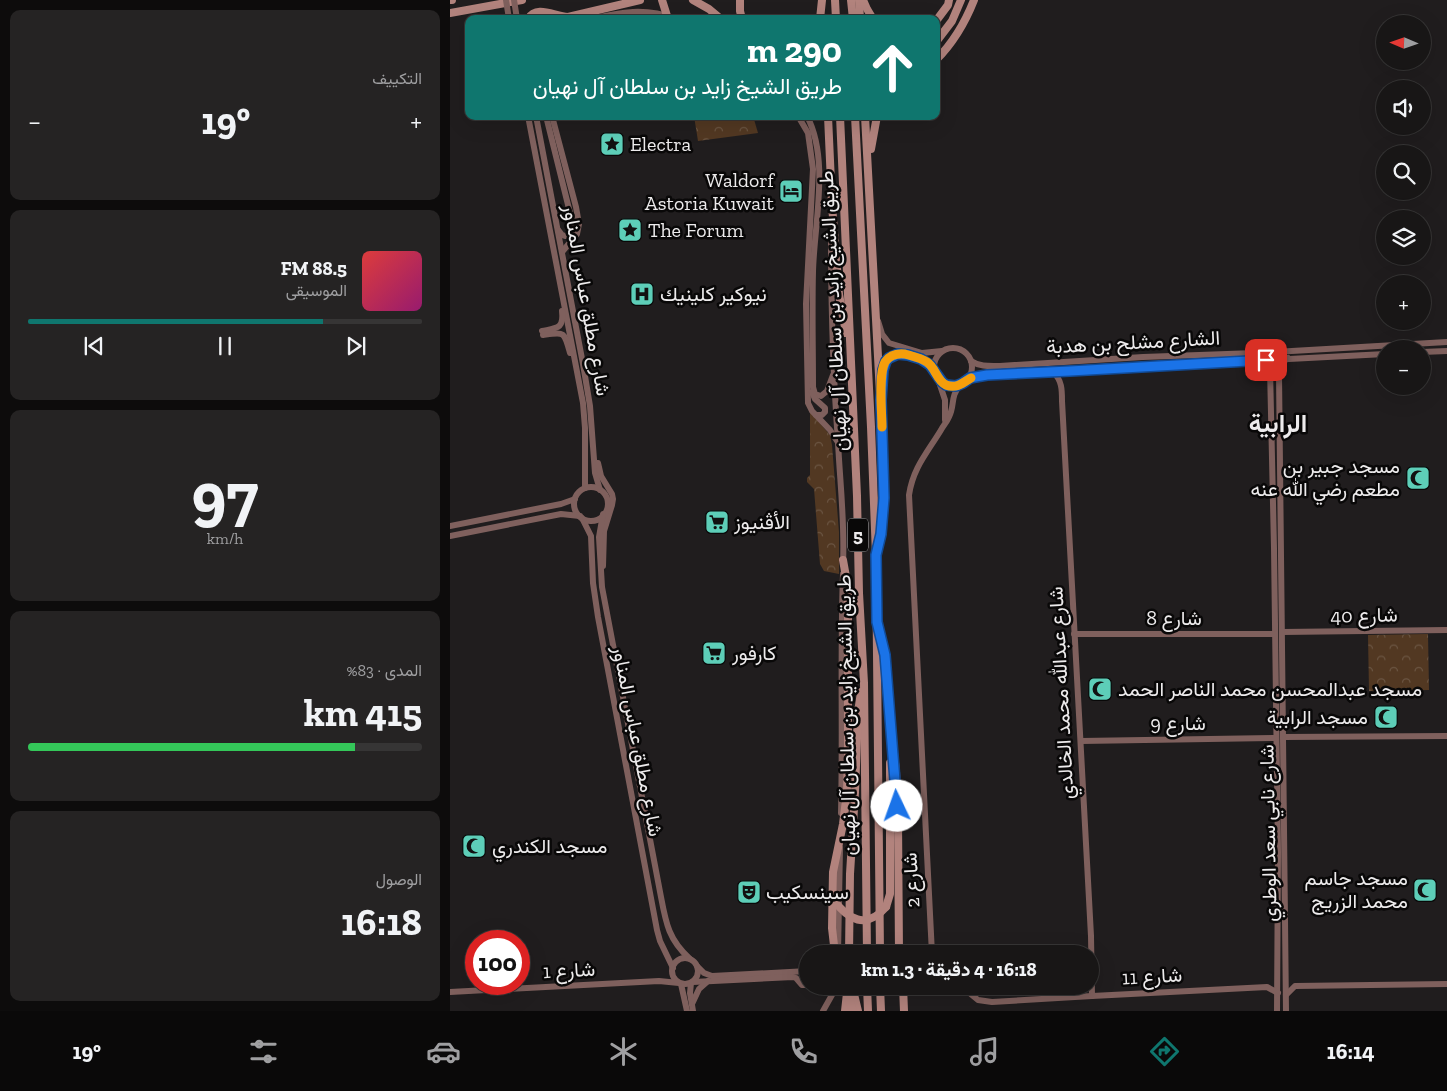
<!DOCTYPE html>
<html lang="ar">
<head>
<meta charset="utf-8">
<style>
	:root { --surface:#181616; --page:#252323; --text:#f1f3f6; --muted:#9f9fa1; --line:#363535; --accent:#0f766e }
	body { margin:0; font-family:"Zilla Slab",Vazirmatn,serif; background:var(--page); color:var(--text); direction:rtl; height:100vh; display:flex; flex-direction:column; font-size:19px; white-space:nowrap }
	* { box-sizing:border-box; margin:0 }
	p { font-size:16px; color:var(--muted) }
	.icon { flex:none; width:28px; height:28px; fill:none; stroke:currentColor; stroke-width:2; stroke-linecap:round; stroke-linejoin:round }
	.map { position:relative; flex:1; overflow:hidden; direction:ltr }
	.sheet { display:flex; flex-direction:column; gap:10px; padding:10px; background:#0d0c0c; width:450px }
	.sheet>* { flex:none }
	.guide { position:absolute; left:15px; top:15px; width:475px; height:105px; border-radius:10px; box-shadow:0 5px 20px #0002,0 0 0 1px var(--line); direction:rtl; background:#0f766e; color:#fff; overflow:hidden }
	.needle { width:32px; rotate:272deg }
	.buttons { position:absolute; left:926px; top:15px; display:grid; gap:10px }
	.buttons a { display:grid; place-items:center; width:55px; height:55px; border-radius:50%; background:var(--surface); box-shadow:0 5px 20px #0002,0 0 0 1px var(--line); font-size:25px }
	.speed { position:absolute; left:15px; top:930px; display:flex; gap:10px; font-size:25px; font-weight:700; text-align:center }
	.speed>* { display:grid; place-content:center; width:65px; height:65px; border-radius:50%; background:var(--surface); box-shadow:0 5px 20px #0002,0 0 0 1px var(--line); line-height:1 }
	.speed .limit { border:8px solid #d22; background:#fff; color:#111 }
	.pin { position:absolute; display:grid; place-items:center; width:42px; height:42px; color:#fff; margin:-21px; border-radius:10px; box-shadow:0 2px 8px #0006 }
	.me { position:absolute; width:55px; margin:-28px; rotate:357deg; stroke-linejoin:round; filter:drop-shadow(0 0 4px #0008) }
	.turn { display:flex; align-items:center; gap:18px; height:105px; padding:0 15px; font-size:22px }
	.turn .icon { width:65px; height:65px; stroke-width:2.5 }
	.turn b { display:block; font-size:35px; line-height:42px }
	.big { font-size:38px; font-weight:700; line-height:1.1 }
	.sheet .tile { flex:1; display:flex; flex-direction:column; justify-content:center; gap:8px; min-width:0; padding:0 18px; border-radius:10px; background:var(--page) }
	.sheet .dial { align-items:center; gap:0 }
	.dial b { font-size:65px; line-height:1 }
	.song { display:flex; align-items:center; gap:15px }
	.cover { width:60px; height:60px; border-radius:8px; background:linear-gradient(135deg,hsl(0 70% 55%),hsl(320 70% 35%)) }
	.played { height:5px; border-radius:2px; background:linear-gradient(90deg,var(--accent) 75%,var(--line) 75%) }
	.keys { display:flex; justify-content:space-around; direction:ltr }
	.heat { display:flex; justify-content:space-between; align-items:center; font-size:28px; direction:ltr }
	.charge { height:8px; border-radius:4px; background:linear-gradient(90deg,#34c759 83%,var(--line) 0) }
	.trip { position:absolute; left:349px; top:945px; width:300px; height:50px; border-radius:25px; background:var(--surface); box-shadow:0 5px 20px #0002,0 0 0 1px var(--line); font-weight:700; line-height:50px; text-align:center; direction:rtl }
	.tab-bar { display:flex; height:80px; justify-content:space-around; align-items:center; background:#0a0909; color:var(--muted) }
	.tab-bar .icon { width:35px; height:35px }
	.tab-bar .selected { color:var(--accent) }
	.tab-bar b { font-size:22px; color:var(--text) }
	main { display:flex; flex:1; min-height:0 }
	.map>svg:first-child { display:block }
	.park { fill:url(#park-crowns) }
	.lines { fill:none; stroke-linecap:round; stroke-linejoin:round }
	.secondary { stroke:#7f605d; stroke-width:6 }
	.highway { stroke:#b2837d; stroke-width:8 }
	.secondary-bridge { stroke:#7f605d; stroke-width:6 }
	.highway-bridge { stroke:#b2837d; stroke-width:8 }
	.route-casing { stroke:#114b97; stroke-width:12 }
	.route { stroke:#1a73e8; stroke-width:9 }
	.slow { stroke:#f59e0b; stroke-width:9 }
	.labels { text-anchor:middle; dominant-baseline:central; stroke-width:5; stroke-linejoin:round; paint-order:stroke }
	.shield { fill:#090808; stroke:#a9a7a8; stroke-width:1 }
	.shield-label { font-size:19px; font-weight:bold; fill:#edebec }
	.poi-label { font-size:20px; fill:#edebec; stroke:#090808; text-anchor:start }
	.street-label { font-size:20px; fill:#edebec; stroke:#090808 }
	.district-label { font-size:25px; font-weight:bold; fill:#edebec; stroke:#090808 }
</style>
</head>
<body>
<main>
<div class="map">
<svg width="997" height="1011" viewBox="0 0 997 1011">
	<defs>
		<pattern id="park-crowns" width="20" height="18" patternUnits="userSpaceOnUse" patternTransform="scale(1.25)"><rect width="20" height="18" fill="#523822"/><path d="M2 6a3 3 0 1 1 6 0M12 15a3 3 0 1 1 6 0" fill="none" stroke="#6b5542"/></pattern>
	</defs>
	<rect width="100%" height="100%" fill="#201d1e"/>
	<g class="park">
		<polygon points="244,116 303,116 308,133 248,141"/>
		<polygon points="360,412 380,435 382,445 389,532 389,574 374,571 370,564 364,489 357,482 357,478 360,475"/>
		<polygon points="978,634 979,690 919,691 918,635"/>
	</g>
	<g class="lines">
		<g class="secondary">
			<polyline points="83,19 89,17 96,19"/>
			<path d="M141 19C170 12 196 7 225 19"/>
			<polyline points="180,19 190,17 204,19"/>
			<polyline points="78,116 133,403 135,428 135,488"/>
			<polyline points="86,116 133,364 140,406 145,473 150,490"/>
			<path d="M96 116 123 225C122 231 122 234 115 236L112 235 109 231"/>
			<polyline points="102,116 126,207 129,224 127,234 112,252"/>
			<polyline points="348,116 358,133 363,169 356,304 358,403 362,411 380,430 387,441"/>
			<path d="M357 116C380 160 364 224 363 272 362 310 363 349 363 387L365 394 371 396 377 391 383 375"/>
			<path d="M381 236C381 305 383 374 388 442 390 483 395 523 393 564"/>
			<polyline points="428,321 432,334 439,343 472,353 492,351"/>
			<path d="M92 331C107 328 114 329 112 311"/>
			<path d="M93 335C115 332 114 331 120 353"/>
			<circle cx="503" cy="367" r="19"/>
			<polyline points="972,352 997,351"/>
			<polyline points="816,360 820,368 824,548 828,852 827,1011"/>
			<path d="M521 361C530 367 540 366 550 366L693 357 805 353 997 342"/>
			<path d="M603 372C612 380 612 390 612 401L641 936 642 996"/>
			<polyline points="488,379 495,400 495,420"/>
			<path d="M432 381C433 375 432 367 436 361 446 345 476 358 485 370"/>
			<polyline points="516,381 520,378 537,375 935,354"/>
			<polyline points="362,392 365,399 375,408 375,412 372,415 366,415"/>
			<polyline points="148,463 151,476 162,494 163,499 162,505 154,531 153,566"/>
			<circle cx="141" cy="504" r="17"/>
			<path d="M153 514 149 537 152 587 211 897C216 924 219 940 240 959"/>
			<polyline points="132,518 141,536 143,583 148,617 207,930 210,941 223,968"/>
			<polyline points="0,526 111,504 125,499"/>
			<polyline points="0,536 111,514 130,516"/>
			<polyline points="832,632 997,630"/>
			<polyline points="624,634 824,634"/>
			<polyline points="833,737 997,736"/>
			<polyline points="631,741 826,738"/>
			<path d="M391 813C393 734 390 653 393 574"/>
			<polyline points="388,954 390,848"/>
			<path d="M482 954 459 495C463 468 477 453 491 430 493 426 497 422 499 417 505 405 500 397 510 385"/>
			<circle cx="235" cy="971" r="13"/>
			<polyline points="247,966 254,973 262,976 358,971"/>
			<polyline points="243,982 343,977 346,978 352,985 358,985"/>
			<polyline points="241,983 240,993 243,1011"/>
			<polyline points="231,984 237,1011"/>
			<polyline points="511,986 528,1000 542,1002 642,996 817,987 828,993"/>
			<polyline points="0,992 209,981 229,983"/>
			<polyline points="836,995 845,986 997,984"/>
			<polyline points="242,1004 249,989 258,981"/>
			<polyline points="373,1011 387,986"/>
			<polyline points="836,1011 829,374 830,364 838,358"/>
		</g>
		<g class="highway">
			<polyline points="0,0 2,0"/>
			<polyline points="243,0 259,9 271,19"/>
			<polyline points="290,0 290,11 292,19"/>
			<polyline points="385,0 386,19"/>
			<polyline points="401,0 403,19"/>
			<polyline points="409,0 410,19"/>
			<polyline points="413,0 417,9 423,19"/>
			<polyline points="0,13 72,0"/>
			<path d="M78 19C87 4 105 17 118 17L190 0"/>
			<polyline points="370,19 372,0"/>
			<polyline points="486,21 498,5 499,0"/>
			<polyline points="486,42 502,21 511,0"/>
			<path d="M486 60C504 42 515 23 524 0"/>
			<polyline points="378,116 382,205 389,294 396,333"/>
			<polyline points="390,116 407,496 409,593 414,683 417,954"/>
			<polyline points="405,116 421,427 426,555 430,954"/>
			<polyline points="415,116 433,449 434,515 428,546"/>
			<polyline points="421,149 427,116"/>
			<polyline points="393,560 398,588 398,756 397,792"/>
			<polyline points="430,632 435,655 438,700 446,771 448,818 449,954"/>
			<polyline points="436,907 440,894 440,763"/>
			<polyline points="399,954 400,874 405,792 408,712 411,692"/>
			<polyline points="402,986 408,1011"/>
			<polyline points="417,986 418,1011"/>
			<polyline points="430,986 431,1011"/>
			<polyline points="453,986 454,1011"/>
			<polyline points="395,1011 397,993"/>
		</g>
		<g class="secondary-bridge">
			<polyline points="56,0 59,19"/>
			<polyline points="64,0 67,19"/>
		</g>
		<g class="highway-bridge">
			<polyline points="212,0 218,19"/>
			<path d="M383 899C398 920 416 930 436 907"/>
			<polyline points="385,954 382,928 383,872 393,824 397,792"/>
			<polyline points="395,986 403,1011"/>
		</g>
	</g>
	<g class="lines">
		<g class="route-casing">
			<polyline id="route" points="447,806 435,655 427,622 426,555 431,534 434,498 431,400 433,370 436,361 439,358 448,354 458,355 471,359 480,365 492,382 496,385 506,386 513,383 520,378 537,375 620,371 816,360"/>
		</g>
		<use href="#route" class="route"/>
		<path class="slow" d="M432 427C432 412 428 375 435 362 440 355 447 353 455 354 462 356 471 358 477 362 486 368 486 380 496 385 506 389 513 383 521 378"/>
	</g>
	<defs>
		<g id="sight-square" transform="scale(1.25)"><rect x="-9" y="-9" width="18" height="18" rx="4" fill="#5dceb8" stroke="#090808"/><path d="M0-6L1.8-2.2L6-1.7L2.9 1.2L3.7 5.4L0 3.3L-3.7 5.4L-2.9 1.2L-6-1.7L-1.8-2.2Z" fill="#111"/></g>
		<g id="hotel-square" transform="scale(1.25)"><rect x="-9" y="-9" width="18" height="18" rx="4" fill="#5dceb8" stroke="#090808"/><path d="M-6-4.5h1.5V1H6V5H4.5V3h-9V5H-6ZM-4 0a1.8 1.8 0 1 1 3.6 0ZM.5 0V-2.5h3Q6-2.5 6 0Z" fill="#111"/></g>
		<g id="hospital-square" transform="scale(1.25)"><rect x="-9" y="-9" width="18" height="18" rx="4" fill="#5dceb8" stroke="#090808"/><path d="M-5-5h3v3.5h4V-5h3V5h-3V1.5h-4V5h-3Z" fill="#111"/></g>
		<g id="mosque-square" transform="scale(1.25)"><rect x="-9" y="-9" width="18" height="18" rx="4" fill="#5dceb8" stroke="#090808"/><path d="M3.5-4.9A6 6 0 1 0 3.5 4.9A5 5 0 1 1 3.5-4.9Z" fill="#111"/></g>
		<g id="supermarket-square" transform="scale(1.25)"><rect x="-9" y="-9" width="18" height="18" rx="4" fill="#5dceb8" stroke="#090808"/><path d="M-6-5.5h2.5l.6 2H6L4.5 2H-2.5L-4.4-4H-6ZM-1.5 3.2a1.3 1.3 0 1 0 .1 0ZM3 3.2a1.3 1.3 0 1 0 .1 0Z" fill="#111"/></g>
		<g id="theatre-square" transform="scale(1.25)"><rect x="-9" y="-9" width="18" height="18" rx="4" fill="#5dceb8" stroke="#090808"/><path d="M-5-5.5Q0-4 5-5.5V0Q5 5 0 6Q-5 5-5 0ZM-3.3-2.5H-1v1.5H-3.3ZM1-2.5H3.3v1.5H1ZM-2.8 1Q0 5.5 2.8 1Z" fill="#111"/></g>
	</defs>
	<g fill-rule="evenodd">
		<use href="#sight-square" x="162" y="144"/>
		<use href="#hotel-square" x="341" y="191"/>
		<use href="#sight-square" x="180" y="230"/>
		<use href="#hospital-square" x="192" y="294"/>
		<use href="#mosque-square" x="968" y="478"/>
		<use href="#supermarket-square" x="267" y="522"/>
		<use href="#supermarket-square" x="264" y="653"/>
		<use href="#mosque-square" x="650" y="689"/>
		<use href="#mosque-square" x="936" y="717"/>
		<use href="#mosque-square" x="24" y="846"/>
		<use href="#mosque-square" x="975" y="890"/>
		<use href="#theatre-square" x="299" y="892"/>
	</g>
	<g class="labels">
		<rect class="shield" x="398" y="518.5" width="20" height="33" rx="4"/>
		<g class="shield-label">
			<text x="408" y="535">5</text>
		</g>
		<g class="poi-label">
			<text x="180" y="144">Electra</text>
			<text x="324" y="180" text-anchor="end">Waldorf<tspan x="324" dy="23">Astoria Kuwait</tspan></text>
			<text x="198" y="230">The Forum</text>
			<text x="210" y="294">نيوكير كلينيك</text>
			<text x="950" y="466" text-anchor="end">مسجد جبير بن<tspan x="950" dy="23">مطعم رضي الله عنه</tspan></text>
			<text x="284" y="522">الأڤنيوز</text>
			<text x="282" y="653">كارفور</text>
			<text x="668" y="689">مسجد عبدالمحسن محمد الناصر الحمد</text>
			<text x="918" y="717" text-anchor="end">مسجد الرابية</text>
			<text x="42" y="846">مسجد الكندري</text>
			<text x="958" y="878" text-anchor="end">مسجد جاسم<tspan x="958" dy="23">محمد الزريج</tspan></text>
			<text x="316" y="892">سينسكيب</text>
		</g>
		<g class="street-label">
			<text transform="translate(137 300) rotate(80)">شارع مطلق عباس المناور</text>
			<text transform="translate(383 311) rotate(-93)">طريق الشيخ زايد بن سلطان آل نهيان</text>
			<text transform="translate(683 342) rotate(-3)">الشارع مشلح بن هدبة</text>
			<text transform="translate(914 615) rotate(-1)">شارع 40</text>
			<text x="724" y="618">شارع 8</text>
			<text transform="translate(611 693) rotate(-93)">شارع عبدالله محمد الخالدي</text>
			<text transform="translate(396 715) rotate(-91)">طريق الشيخ زايد بن سلطان آل نهيان</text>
			<text x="728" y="723">شارع 9</text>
			<text transform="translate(188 741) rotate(79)">شارع مطلق عباس المناور</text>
			<text transform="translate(818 833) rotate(-91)">شارع نابي سعد الوطري</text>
			<text transform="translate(461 880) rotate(-93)">شارع 2</text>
			<text transform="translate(119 970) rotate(-3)">شارع 1</text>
			<text transform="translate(702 976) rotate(-3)">شارع 11</text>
		</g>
		<g class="district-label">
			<text x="828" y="423">الرابية</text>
		</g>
	</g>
</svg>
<div class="buttons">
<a><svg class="needle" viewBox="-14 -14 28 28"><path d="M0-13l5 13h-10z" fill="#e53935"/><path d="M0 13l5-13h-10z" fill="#9f9fa1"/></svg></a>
<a><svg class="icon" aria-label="sound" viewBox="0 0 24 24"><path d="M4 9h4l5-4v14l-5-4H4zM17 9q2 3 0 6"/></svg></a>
<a><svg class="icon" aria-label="search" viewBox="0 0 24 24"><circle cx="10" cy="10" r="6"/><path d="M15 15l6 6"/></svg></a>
<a><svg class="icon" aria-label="layers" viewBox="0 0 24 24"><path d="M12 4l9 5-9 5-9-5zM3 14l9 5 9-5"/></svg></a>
<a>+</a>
<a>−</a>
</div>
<div class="speed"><div class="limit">100</div></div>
<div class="pin" style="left:816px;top:360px;background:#d93025"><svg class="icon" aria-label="arrive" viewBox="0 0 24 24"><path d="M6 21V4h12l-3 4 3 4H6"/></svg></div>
<svg class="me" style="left:447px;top:806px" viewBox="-20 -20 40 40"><circle r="19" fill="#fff"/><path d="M0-13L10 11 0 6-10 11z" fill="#1a73e8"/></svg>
<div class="trip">16:18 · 4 دقيقة · 1.3 km</div>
<div class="guide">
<div class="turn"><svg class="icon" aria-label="ahead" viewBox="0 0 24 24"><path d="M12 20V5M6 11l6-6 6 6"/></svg><div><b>290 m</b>طريق الشيخ زايد بن سلطان آل نهيان</div></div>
</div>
</div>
<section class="sheet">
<div class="tile"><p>التكييف</p>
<div class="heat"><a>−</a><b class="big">19°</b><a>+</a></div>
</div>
<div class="tile">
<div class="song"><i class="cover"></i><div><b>88.5 FM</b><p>الموسيقى</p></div></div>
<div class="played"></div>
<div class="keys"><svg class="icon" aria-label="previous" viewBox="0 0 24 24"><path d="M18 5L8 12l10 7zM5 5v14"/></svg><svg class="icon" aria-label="pause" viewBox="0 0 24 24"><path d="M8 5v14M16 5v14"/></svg><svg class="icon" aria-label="next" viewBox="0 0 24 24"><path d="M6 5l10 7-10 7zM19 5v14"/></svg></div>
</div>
<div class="tile dial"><b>97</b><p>km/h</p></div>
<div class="tile"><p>المدى · 83%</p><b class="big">415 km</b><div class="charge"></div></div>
<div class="tile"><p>الوصول</p><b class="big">16:18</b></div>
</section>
</main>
<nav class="tab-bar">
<b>16:14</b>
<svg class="icon selected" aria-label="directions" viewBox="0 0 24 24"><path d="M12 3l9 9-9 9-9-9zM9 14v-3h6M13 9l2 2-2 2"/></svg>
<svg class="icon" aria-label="music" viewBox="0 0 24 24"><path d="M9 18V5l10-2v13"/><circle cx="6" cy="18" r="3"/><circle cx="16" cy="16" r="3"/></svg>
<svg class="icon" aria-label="phone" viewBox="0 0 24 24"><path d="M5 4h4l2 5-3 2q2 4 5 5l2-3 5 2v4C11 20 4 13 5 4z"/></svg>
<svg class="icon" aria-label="climate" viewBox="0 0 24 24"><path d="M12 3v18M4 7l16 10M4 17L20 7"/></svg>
<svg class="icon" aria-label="car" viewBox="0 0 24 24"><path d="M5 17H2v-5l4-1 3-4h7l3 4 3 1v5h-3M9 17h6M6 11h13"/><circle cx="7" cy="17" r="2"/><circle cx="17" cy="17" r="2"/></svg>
<svg class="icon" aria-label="filters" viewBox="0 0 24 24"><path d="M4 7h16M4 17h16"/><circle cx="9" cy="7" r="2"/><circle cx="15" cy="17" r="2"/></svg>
<b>19°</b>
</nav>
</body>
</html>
